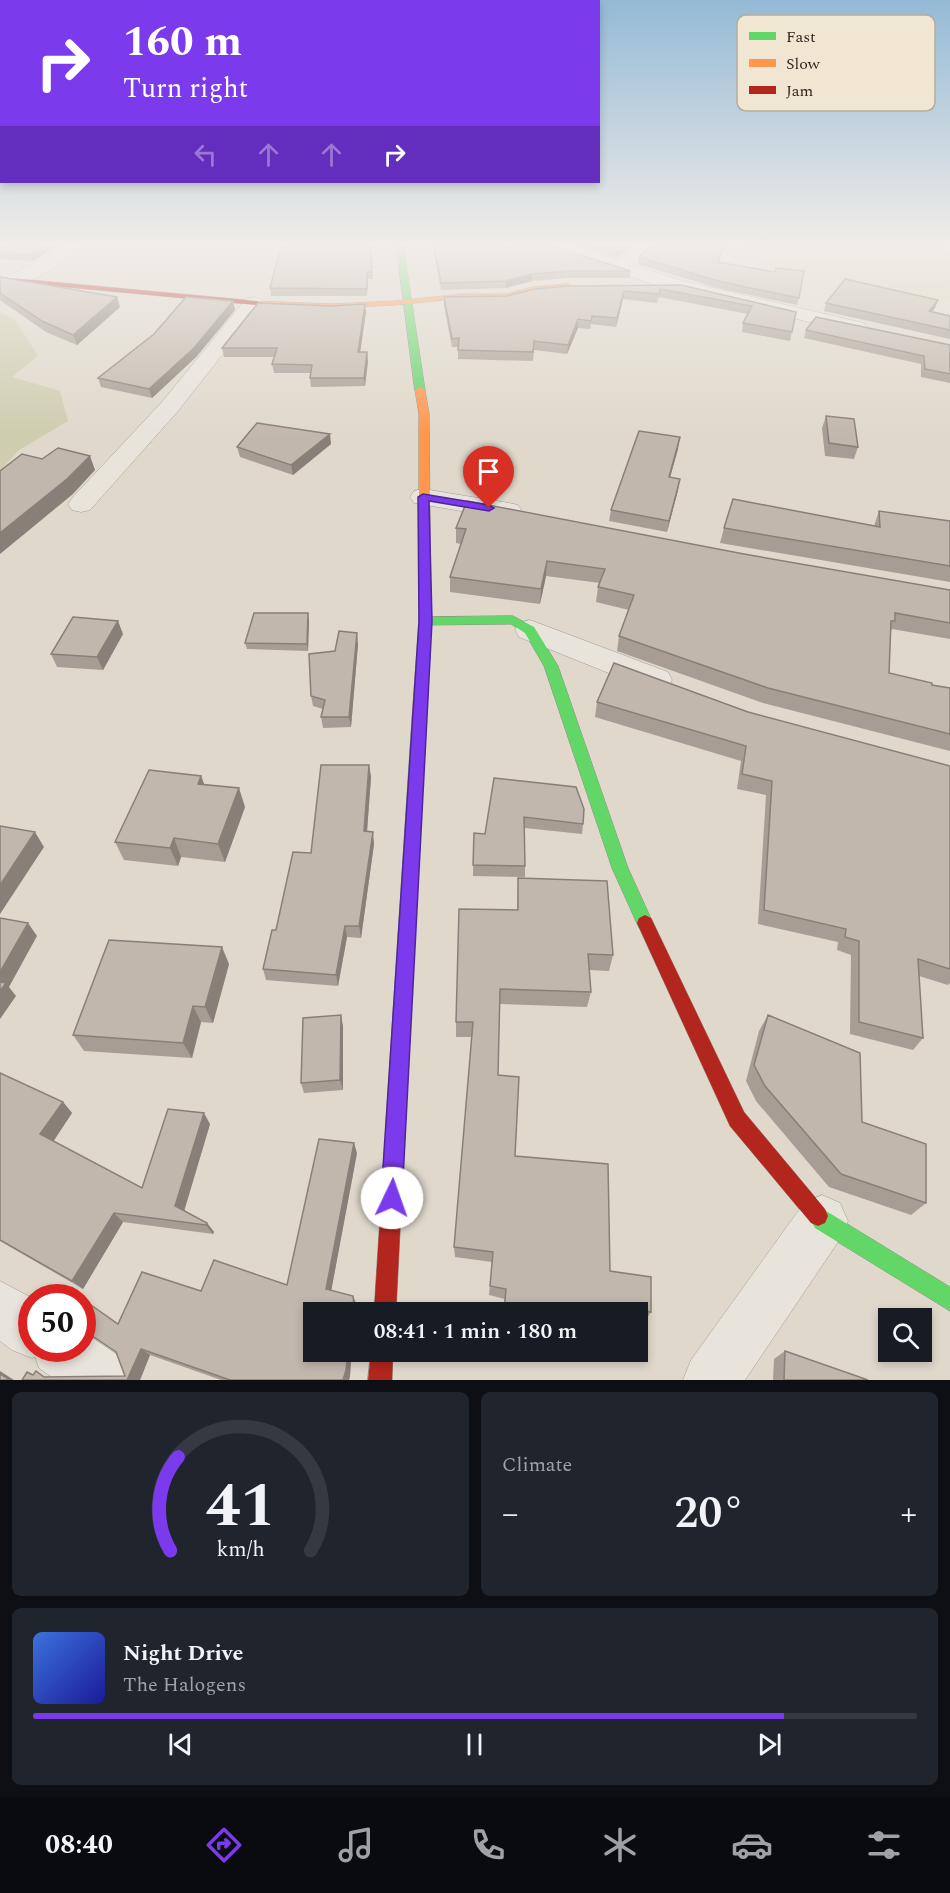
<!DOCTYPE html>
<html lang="en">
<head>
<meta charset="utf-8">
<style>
	:root { --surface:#171b24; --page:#20242c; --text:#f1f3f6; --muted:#9ea1a6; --line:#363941; --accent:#7c3aed }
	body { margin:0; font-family:Spectral,serif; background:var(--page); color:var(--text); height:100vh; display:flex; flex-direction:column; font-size:22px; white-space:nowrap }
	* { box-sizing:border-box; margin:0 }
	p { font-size:20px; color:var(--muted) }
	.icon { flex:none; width:33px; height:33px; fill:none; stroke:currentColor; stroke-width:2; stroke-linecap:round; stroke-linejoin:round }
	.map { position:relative; height:1380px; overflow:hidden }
	.sheet { display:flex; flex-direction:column; gap:12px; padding:12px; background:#0d0f14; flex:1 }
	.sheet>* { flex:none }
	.guide { position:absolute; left:0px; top:0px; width:600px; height:183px; box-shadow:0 3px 9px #0003; background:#7c3aed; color:#fff; overflow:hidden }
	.controls { position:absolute; left:878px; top:1308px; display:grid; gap:12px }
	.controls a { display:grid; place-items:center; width:54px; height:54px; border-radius:0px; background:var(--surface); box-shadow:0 3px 9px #0003; font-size:30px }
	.speed { position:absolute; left:18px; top:1284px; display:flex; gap:12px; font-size:30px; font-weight:700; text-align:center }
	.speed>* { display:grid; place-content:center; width:78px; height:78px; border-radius:50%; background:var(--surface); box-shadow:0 3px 9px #0003; line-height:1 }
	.speed .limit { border:9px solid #d22; background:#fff; color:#111 }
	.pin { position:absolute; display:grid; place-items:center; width:51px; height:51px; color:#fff; margin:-62px -26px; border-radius:50% 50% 50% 0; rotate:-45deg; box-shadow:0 0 6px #0007 }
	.pin .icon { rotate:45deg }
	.me { position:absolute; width:66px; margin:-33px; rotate:3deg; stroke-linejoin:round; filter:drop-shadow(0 0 4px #0008) }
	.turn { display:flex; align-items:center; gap:21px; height:126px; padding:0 24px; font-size:27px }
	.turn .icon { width:78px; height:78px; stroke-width:2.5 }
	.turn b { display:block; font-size:42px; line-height:51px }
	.lanes { display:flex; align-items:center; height:57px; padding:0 24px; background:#0003; justify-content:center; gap:30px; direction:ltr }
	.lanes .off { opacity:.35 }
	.big { font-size:45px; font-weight:600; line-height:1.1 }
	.sheet .widget { flex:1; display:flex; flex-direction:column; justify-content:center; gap:9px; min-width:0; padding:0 21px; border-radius:9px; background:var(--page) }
	.sheet .dial { align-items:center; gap:0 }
	.dial svg { height:156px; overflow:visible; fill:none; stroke:var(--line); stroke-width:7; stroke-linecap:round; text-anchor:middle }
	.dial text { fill:var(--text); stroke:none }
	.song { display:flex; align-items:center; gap:18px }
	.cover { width:72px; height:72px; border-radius:9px; background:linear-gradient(135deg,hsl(220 70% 55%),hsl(240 70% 35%)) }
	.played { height:6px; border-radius:3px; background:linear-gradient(90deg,var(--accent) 85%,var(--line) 85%) }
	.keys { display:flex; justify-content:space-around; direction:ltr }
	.heat { display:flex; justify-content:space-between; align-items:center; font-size:33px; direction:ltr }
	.sheet .tiles { flex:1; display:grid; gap:12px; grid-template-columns:1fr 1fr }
	.widget:last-child { grid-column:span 2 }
	.trip { position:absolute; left:303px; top:1302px; width:345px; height:60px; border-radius:0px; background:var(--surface); box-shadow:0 3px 9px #0003; font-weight:600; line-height:60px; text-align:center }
	.tab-bar { display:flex; height:96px; justify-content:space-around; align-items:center; background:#090b0e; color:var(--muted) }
	.tab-bar .icon { width:42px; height:42px }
	.tab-bar .selected { color:var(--accent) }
	.tab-bar b { font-size:27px; color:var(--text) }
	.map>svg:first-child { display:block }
	.farmland { fill:#ddd5bd }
	.green { fill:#cecdaf }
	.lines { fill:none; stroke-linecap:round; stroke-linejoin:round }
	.street-casing { stroke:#a49d94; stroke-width:1 }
	.fast-casing { stroke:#948d84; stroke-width:1 }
	.slow-casing { stroke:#948d84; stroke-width:1 }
	.jam-casing { stroke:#948d84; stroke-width:1 }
	.street { fill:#e8e4dc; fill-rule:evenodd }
	.fast { fill:#63d668; fill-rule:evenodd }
	.slow { fill:#ff974d; fill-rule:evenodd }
	.jam { fill:#b3261e; fill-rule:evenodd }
	.wall { fill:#a79d94 }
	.shaded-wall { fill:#888078 }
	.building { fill:#c2b7ac; stroke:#888078; stroke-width:1.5 }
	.route { fill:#7c3aed; stroke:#51269a; stroke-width:1.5 }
	.key { fill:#f0e6d1; stroke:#b7ac9b; stroke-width:1.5 }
	.key-label { font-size:16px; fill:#31261e }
</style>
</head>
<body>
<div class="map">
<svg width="950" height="1380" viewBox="0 0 950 1380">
	<rect width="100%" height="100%" fill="#dfd8cb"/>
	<polygon class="farmland" points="741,243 950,243 950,301 747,260"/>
	<polygon class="green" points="0,312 15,320 38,356 12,377 60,391 68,421 19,450 0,470"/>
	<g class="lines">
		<g class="street-casing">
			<g id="street">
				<path d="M63 243H83C72 258 25 289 7 285L5 281 7 277 47 256Z"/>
				<polygon points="538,243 564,243 618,260 638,243 657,243 633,265 683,281 864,323 867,327 864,331 857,333 671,290 541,247"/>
				<polygon points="253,297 260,299 263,303 178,411 90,510 81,512 72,510 68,504 72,498 162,402 246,299"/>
				<polygon points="423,489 509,503 518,505 522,511 518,517 509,519 414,503 410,497 414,491"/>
				<polygon points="530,620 668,672 672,680 668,688 656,692 519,637 515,630 519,623"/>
				<polygon points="822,1195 840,1203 848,1221 840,1239 745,1380 683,1380 691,1360 804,1203"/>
				<polygon points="0,1281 32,1298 32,1348 82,1348 82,1331 125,1360 133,1380 56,1380 39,1368 35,1357 32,1358 12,1350 0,1341"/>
			</g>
		</g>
		<g class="fast-casing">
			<g id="fast">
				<polygon points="396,243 403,243 425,390 420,393 415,390"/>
				<polygon points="513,616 534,627 558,666 628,868 653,923 651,928 645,931 639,928 612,868 544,666 525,633 511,624 425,625 419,621 425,617"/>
				<polygon points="419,713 424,714 426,718 411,1013 408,1019 402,1022 396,1019 393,1013 412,718 414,714"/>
				<polygon points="818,1206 950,1287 950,1311 815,1228 808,1216 811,1209"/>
			</g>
		</g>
		<g class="slow-casing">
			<g id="slow">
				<polygon points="568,284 572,286 571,288 532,291 507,298 462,298 395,305 332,308 257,305 253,303 257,301 332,304 395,301 462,294 507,294 532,287"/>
				<polygon points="420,387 425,390 429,414 431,621 426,718 424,722 414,722 412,718 419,621 419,414 415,390"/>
			</g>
		</g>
		<g class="jam-casing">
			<g id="jam">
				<polygon points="0,277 257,301 261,303 257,305 0,281"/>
				<polygon points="645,915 651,918 744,1112 825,1209 828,1216 825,1223 818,1226 811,1223 730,1126 637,923 639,918"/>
				<polygon points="402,1004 408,1007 411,1013 396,1312 374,1312 393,1013 396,1007"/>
				<polygon points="371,1352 393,1352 392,1380 368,1380"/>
			</g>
		</g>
		<use href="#street" class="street"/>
		<use href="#fast" class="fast"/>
		<use href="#slow" class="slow"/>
		<use href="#jam" class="jam"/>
	</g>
	<g class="wall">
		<polygon points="0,243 59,243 33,261 0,259"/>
		<polygon points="371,243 373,279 368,279 367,296 271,296 270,288"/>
		<polygon points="432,243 542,243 631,271 630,278 568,278 532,281 506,288 441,290"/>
		<polygon points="572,243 635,243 617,257"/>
		<polygon points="654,243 726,243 718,262 775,272 804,271 797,305 717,288 638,264 639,257"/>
		<polygon points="0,277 120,307 77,345 46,332 0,300"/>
		<polygon points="681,285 796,312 790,341 742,332 743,323 748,314 659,297 657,303 623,299 616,327 591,324 590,329 578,328 567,354 534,350 533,361 458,359 458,347 452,347 444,306 444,297 507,296"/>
		<polygon points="938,300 935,308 932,312 950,316 950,339 824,311 826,303"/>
		<polygon points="233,301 235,310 196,357 152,398 101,387 98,378"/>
		<polygon points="366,312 360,352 368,361 365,386 311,387 310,378 311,373 274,373 272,364 274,357 224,357 222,348"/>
		<polygon points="806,330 950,345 950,383 921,377 921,364 804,338"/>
		<polygon points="826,416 858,447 854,459 825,456 822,428"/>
		<polygon points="331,444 293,475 240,457 237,447"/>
		<polygon points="678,449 670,477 678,490 667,532 609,521 611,510"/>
		<polygon points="879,511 950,521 950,582 720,543 724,528 874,526"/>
		<polygon points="456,528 744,554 950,590 950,639 892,629 891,631 889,673 932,685 950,688 950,751 763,703 617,651 619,636 629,610 596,602 598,587 600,583 546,576 540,604 450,592 450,577 461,544 456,543"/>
		<polygon points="309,620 308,651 247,649 245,643"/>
		<polygon points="123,634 103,670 57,667 51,654"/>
		<polygon points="358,644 351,727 323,728 321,717 323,709 313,706 311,696 335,651"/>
		<polygon points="597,702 748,712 950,766 950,983 948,985 919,976 923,1038 913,1050 850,1034 851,955 837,950 838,942 758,924 766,795 737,789 741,761 595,717"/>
		<polygon points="369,765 371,777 367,832 374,844 361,938 347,937 338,986 266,980 263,969 276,930 311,853"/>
		<polygon points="201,776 204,784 245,807 225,862 181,857 178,866 124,860 115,842"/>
		<polygon points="494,778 583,824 582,834 525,828 525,877 473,876 474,833 485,834"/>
		<polygon points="518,878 613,955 609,971 589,970 591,992 587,1007 500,1004 498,1075 515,1156 610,1271 651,1312 645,1321 638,1320 638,1312 503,1312 505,1299 489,1295 492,1262 455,1257 454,1247 472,1037 456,1037 456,1022 517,910"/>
		<polygon points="229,964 213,1023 201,1022 192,1058 84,1051 73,1035"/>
		<polygon points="341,1015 343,1027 343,1090 304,1093 301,1083"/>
		<polygon points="768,1015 862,1122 926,1203 911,1215 829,1187 756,1101 746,1081 759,1031"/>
		<polygon points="0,1073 63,1102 72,1113 53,1141 142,1188 210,1124 184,1210 207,1223 214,1232 213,1234 123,1222 83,1289 0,1241"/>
		<polygon points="357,1153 331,1291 356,1303 358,1312 314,1312 348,1352 348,1354 351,1360 350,1376 349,1380 221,1380 150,1355 140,1380 22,1380 33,1375 47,1377 125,1376 118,1324 201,1291 287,1285"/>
		<polygon points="785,1351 868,1380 773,1380 774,1359"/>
		<polygon points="548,1352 608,1352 604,1360"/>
	</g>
	<g class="shaded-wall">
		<polygon points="50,243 59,243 33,261 31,255"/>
		<polygon points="628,243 635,243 617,257 618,251"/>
		<polygon points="725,243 726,243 716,269 717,262"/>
		<polygon points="532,274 532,281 506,288 506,281"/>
		<polygon points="624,291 623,299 616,327 617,318"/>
		<polygon points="117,297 120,307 77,345 73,335"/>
		<polygon points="938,300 935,308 926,319 929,311"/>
		<polygon points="233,301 235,310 196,357 152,398 149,389"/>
		<polygon points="365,304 366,312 359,360 358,352"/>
		<polygon points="578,319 578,328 567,354 568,345"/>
		<polygon points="367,352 368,361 365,386 364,378"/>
		<polygon points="330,434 331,444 293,475 291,465"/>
		<polygon points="680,437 678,449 667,488 669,477"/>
		<polygon points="90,456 95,470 73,494 0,554 0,533"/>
		<polygon points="680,479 678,490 667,532 669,521"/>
		<polygon points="547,561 546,576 540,604 541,589"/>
		<polygon points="308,613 309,620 308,651 307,644"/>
		<polygon points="118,621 123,634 103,670 97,657"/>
		<polygon points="357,633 358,644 351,727 349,717"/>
		<polygon points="369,765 371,777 366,844 364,831"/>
		<polygon points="201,776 208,794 198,784"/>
		<polygon points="239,788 245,807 225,862 218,844"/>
		<polygon points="35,832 44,847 0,914 0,885"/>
		<polygon points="373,832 374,844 361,938 359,926"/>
		<polygon points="174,838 181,857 178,866 170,848"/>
		<polygon points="28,923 37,936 9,987 16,996 0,1019 0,972"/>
		<polygon points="345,926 347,937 338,986 336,975"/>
		<polygon points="222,947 229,964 213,1023 205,1007"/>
		<polygon points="193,1006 201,1022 192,1058 183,1043"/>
		<polygon points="341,1015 343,1027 343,1090 340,1080"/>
		<polygon points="63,1102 72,1113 51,1145 40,1134"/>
		<polygon points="204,1113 210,1124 183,1215 175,1206"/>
		<polygon points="354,1143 357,1153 330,1297 326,1289"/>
		<polygon points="114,1213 123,1222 83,1289 72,1281"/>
		<polygon points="207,1223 214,1232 213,1234 206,1225"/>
		<polygon points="353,1296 356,1303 358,1312 353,1312"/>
		<polygon points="141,1349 150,1355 140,1380 127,1380"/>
		<polygon points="348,1354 351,1360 350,1376 349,1380 343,1380"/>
		<polygon points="0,1371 14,1380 10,1380 0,1374"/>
	</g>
	<g class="building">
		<polygon points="0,243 50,243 31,255 0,253"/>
		<polygon points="282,243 370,243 372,272 367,272 367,289 270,288"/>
		<polygon points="433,243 542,243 631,271 568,271 532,274 506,281 441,283"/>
		<polygon points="594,243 628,243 618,251"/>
		<polygon points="654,243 725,243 717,262 775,272 776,268 804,271 799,298 718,281 639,257"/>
		<polygon points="0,277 117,297 73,335 42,321 0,293"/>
		<polygon points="845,279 938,300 929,311 950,316 950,330 826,303"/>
		<polygon points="681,285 796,312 792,332 743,323 752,306 660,289 659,294 624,291 617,318 592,316 591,321 578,319 568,345 534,341 533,352 458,350 459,338 452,339 444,297 507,296 534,289 569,286"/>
		<polygon points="186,297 233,301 194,348 149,389 98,378 154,334"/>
		<polygon points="258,303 331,306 365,304 358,352 367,352 364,378 310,378 312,365 272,364 277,348 222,348"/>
		<polygon points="816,317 950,345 950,374 925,369 924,356 806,330"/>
		<polygon points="826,416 854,419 858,447 829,443"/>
		<polygon points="257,423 330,434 291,465 237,447"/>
		<polygon points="639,431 680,437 669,477 680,479 669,521 611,510"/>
		<polygon points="58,448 90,456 67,479 0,533 0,471 22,454 42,459"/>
		<polygon points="733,499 880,527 879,511 950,521 950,566 724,528"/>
		<polygon points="467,501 744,554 950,590 950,623 895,613 895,621 891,621 889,673 932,683 932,685 950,688 950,734 768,688 619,636 634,595 598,587 605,569 547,561 541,589 450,577 466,529 456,528"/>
		<polygon points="254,613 308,613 307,644 245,643"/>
		<polygon points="73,617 118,621 97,657 51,654"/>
		<polygon points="339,631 357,633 349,717 321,717 325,700 311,696 309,654 335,651"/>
		<polygon points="614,663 748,712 950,766 950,969 918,959 923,1038 859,1022 859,941 845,937 846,929 764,910 772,781 742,774 746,746 597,702"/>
		<polygon points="321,765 369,765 364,831 373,832 359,926 345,926 336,975 263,969 272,930 276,930 293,852 311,853"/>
		<polygon points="149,770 201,776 198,784 239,788 218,844 174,838 170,848 115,842"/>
		<polygon points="494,778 576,787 584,809 583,824 524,817 525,866 473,865 474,833 485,834"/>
		<polygon points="0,826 35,832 0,885"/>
		<polygon points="518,878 607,881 613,955 588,954 591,992 500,989 498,1075 519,1077 515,1156 608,1164 610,1271 651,1277 651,1312 610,1305 609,1312 504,1312 506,1289 490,1286 493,1252 454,1247 473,1022 456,1022 459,909 518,910"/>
		<polygon points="0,918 28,923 0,972"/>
		<polygon points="109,940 222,947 205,1007 193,1006 183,1043 73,1035"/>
		<polygon points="0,982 6,983 0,991"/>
		<polygon points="341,1015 340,1080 301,1083 303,1018"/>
		<polygon points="768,1015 860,1053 862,1122 926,1144 926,1203 841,1174 765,1086 754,1065"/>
		<polygon points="0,1073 63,1102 40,1134 142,1188 168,1109 204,1113 175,1206 207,1223 206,1225 114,1213 72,1281 0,1240"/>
		<polygon points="319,1139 354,1143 326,1289 353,1296 354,1307 353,1312 314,1312 314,1352 343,1352 348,1354 346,1370 343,1380 230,1380 141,1349 127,1380 22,1380 27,1372 33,1375 36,1371 44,1377 125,1376 116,1352 82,1329 82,1303 84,1300 118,1324 142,1272 201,1291 214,1260 287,1285"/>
		<polygon points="785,1351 868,1380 784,1380"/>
		<polygon points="0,1374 10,1380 0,1380"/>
	</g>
	<linearGradient id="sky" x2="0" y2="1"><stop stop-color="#94bad6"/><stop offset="0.56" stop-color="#f1ede8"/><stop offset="1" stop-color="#f1ede8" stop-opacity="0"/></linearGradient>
	<rect width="950" height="436" fill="url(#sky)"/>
	<polygon class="route" points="423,494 489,505 494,508 489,511 429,501 432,621 402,1198 399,1206 392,1209 384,1206 381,1198 419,621 418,497"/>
	<rect x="737" y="15" width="198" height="96" rx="9" class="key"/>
	<rect x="749" y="32" width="27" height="8" fill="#63d668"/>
	<rect x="749" y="59" width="27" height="8" fill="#ff974d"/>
	<rect x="749" y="86" width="27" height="8" fill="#b3261e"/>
	<g class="key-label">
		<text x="786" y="42">Fast</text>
		<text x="786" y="69">Slow</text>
		<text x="786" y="96">Jam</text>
	</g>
</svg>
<div class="controls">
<a><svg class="icon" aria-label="search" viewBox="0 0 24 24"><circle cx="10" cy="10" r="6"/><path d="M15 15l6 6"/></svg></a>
</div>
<div class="speed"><div class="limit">50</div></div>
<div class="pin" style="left:489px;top:508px;background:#d93025"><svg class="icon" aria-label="arrive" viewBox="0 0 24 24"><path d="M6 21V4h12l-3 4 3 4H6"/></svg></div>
<svg class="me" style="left:392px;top:1198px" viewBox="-20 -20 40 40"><circle r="19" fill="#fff"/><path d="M0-13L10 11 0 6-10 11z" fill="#7c3aed"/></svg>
<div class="trip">08:41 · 1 min · 180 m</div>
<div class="guide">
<div class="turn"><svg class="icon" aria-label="right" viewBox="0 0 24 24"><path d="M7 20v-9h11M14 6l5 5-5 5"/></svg><div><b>160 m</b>Turn right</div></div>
<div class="lanes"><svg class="icon off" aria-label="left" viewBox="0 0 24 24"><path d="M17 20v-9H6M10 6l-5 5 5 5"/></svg><svg class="icon off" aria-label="ahead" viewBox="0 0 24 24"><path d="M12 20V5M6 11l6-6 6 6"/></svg><svg class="icon off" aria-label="ahead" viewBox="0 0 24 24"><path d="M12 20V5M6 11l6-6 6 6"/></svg><svg class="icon" aria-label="right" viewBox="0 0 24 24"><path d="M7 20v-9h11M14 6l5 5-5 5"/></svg></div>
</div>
</div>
<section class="sheet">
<div class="tiles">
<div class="widget dial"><svg viewBox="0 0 100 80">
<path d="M14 69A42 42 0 1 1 86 69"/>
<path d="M14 69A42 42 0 0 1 18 21" stroke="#7c3aed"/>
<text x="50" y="56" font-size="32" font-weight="700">41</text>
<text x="50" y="72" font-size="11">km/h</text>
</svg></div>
<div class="widget"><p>Climate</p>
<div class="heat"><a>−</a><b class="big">20°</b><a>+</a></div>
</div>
<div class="widget">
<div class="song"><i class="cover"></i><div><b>Night Drive</b><p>The Halogens</p></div></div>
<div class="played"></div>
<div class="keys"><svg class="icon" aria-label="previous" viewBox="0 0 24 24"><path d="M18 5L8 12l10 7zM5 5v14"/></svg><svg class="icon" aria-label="pause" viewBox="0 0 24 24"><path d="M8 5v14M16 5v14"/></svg><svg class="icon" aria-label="next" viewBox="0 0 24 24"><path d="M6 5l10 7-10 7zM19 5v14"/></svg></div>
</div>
</div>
</section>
<nav class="tab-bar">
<b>08:40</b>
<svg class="icon selected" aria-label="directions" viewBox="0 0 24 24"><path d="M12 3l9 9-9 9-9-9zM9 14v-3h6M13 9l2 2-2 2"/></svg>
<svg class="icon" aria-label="music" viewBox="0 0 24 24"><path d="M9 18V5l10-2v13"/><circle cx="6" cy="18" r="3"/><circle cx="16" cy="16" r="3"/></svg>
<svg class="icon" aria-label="phone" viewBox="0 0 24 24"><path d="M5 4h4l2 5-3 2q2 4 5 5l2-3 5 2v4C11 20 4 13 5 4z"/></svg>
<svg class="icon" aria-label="climate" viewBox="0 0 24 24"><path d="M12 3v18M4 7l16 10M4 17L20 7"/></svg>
<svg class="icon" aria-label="car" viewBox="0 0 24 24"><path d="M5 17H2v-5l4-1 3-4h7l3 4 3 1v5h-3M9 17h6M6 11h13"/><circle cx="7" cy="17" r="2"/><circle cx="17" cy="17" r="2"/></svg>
<svg class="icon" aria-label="filters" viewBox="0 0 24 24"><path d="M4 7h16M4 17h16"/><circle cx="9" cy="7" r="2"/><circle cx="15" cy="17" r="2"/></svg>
</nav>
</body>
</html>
